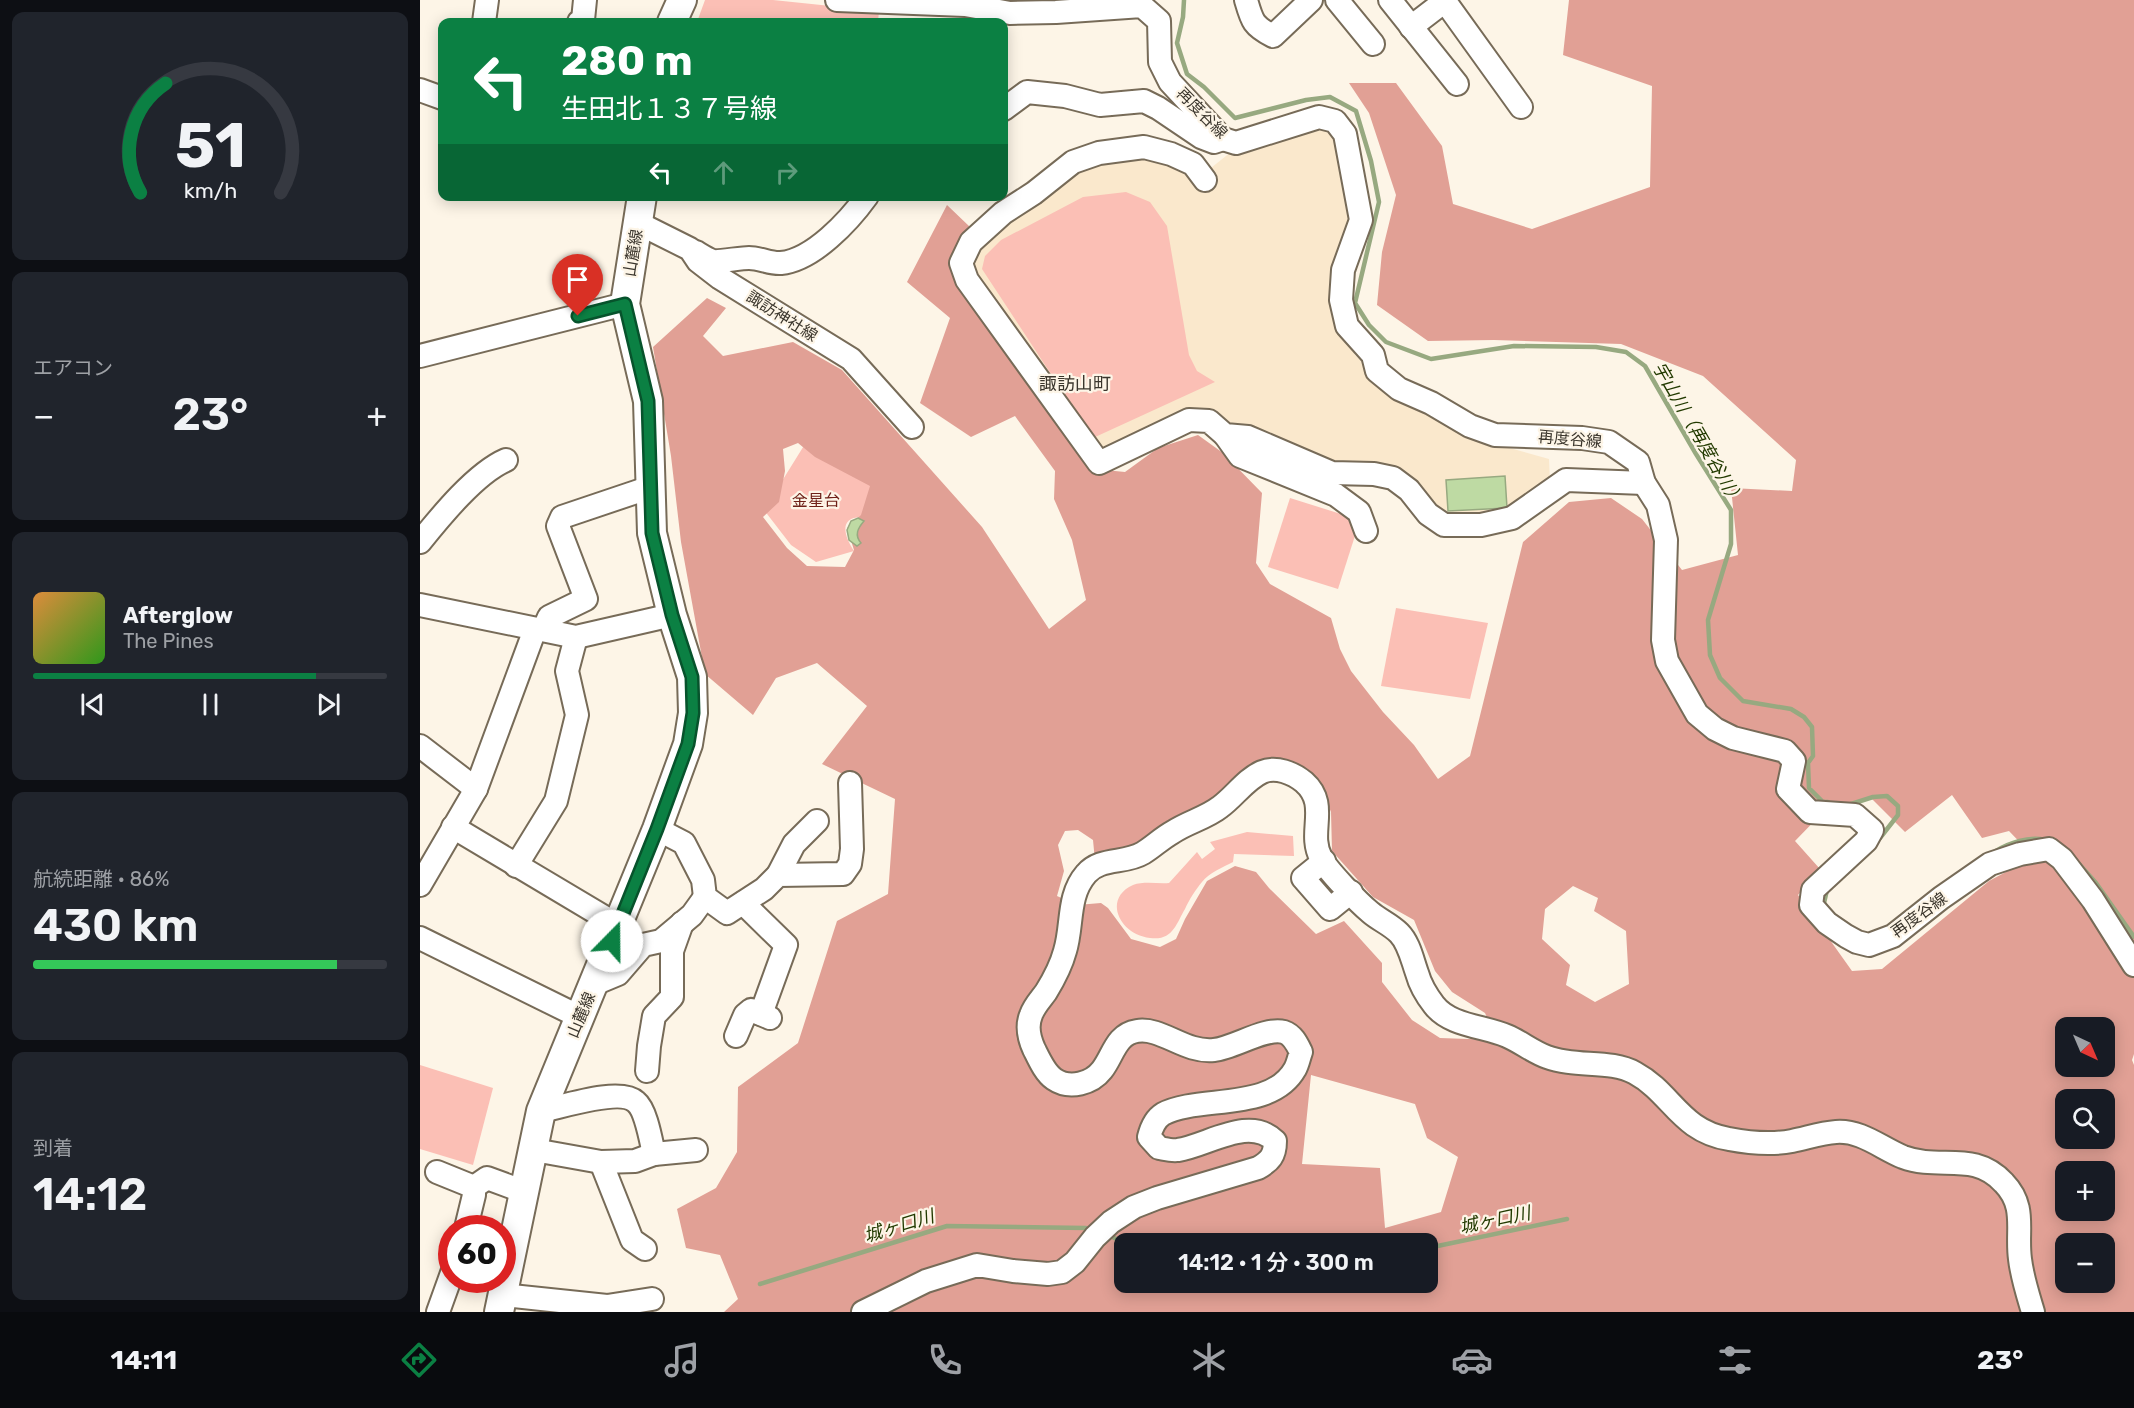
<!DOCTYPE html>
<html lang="ja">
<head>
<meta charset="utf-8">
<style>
	:root { --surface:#171b24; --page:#20242c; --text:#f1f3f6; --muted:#9ea1a6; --line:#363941; --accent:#0b8043 }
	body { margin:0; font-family:Rubik,"Noto Sans JP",sans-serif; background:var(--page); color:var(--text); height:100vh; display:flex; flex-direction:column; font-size:22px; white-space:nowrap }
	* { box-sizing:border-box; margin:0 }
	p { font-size:20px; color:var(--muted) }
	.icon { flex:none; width:33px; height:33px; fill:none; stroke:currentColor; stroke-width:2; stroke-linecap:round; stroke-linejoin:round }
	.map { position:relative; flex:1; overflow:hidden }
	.side { display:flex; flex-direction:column; gap:12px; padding:12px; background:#0d0f14; width:420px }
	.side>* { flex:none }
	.top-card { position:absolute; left:18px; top:18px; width:570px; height:183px; border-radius:12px; box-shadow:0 3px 15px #0003; background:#0b8043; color:#fff; overflow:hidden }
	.needle { width:39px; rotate:136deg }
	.tools { position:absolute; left:1635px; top:1017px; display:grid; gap:12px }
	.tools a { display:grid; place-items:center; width:60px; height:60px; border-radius:12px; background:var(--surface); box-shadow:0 3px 15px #0003; font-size:30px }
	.speed { position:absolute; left:18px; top:1215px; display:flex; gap:12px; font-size:30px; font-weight:700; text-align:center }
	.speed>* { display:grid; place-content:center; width:78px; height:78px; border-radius:50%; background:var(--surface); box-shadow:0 3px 15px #0003; line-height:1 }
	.speed .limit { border:9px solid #d22; background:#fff; color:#111 }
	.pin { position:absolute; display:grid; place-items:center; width:51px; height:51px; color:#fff; margin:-62px -26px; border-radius:50% 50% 50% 0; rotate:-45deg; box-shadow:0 0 6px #0007 }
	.pin .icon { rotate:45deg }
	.me { position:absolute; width:66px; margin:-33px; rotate:22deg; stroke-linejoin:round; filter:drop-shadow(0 0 4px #0008) }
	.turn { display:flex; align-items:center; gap:21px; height:126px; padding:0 24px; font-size:27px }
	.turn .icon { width:78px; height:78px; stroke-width:2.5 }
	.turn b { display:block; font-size:42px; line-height:51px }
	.lanes { display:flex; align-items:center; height:57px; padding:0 24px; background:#0003; justify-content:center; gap:30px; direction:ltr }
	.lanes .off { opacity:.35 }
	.big { font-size:45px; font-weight:600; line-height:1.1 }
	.side .card { flex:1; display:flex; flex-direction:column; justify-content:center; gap:9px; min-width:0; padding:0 21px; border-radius:12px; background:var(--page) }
	.side .dial { align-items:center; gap:0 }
	.dial svg { height:156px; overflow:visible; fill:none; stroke:var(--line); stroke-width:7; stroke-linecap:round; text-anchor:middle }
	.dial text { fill:var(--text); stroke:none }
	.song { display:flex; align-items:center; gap:18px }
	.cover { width:72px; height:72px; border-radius:9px; background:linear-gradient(135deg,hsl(30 70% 55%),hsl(110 70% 35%)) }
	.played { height:6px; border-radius:3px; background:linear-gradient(90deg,var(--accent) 80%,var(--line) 80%) }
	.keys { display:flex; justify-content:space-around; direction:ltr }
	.heat { display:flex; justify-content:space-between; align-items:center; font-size:33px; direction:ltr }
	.charge { height:9px; border-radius:4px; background:linear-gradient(90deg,#34c759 86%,var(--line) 0) }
	.trip { position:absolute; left:694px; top:1233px; width:324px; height:60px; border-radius:12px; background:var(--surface); box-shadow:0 3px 15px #0003; font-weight:600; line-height:60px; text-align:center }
	.tabs { display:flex; height:96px; justify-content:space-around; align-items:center; background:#090b0e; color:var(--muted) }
	.tabs .icon { width:42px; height:42px }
	.tabs .current { color:var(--accent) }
	.tabs b { font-size:27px; color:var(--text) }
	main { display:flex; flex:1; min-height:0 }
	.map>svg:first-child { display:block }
	.built { fill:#fae8cc }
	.green { fill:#fbbfb5 }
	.forest { fill:#e1a095; fill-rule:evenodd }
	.water { fill:#bedaa3; stroke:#97a980; stroke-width:1.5 }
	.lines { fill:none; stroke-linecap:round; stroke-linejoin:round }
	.stream { stroke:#97a980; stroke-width:4.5 }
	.minor-casing { stroke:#776b58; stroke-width:26 }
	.major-casing { stroke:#776b58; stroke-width:32 }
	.minor { stroke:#fff; stroke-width:22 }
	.major { stroke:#fff; stroke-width:28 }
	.route-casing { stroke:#07532c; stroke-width:15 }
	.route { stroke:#0b8043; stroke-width:10 }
	.labels { text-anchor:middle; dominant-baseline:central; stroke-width:4.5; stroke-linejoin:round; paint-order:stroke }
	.street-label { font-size:16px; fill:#3b362d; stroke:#fdf5e7 }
	.park-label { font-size:16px; fill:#6f2219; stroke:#fdf5e7 }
	.neighbourhood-label { font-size:18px; fill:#3b362d; stroke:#fdf5e7 }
	.water-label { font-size:18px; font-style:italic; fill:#223a00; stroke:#fdf5e7 }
</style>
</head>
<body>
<main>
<section class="side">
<div class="card dial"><svg viewBox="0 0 100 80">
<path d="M14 69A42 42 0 1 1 86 69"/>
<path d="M14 69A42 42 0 0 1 27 13" stroke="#0b8043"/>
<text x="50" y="56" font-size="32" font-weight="700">51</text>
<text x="50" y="72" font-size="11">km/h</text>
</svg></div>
<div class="card"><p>エアコン</p>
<div class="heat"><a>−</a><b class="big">23°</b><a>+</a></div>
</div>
<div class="card">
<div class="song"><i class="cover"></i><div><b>Afterglow</b><p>The Pines</p></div></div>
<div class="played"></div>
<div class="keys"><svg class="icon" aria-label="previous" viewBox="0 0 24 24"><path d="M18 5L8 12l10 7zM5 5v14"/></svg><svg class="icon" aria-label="pause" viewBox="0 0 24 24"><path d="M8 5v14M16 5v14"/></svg><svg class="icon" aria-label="next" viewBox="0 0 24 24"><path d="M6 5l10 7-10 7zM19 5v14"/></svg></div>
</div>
<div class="card"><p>航続距離 · 86%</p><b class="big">430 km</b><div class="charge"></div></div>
<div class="card"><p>到着</p><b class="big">14:12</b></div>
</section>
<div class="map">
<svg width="1714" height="1312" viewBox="0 0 1714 1312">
	<rect width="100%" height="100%" fill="#fdf5e7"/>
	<polygon class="built" points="903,124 915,133 934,208 921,329 935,355 975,393 1068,442 1129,459 1130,483 1089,512 1024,519 994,485 914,467 809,423 796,410 773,412 680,453 550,275 556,244 659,166 720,154 748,159 777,179 811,152"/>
	<g class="green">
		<polygon points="285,0 353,0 459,11 458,22 277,22"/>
		<polygon points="706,192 730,202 747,226 769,355 777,371 795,382 673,438 562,269 565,256 581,240 663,197"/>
		<path d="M385 444 474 497 450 518C420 513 421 531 434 551L396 562 371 545 344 510Z"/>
		<polygon points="870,498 940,520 918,589 848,567"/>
		<polygon points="976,608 1068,623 1050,699 961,686"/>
		<path d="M827 832 873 836 874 856 814 854 813 862C803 867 789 873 782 882 776 889 769 900 765 909 756 924 753 941 730 938 700 935 682 899 713 885 724 881 738 884 749 883L777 852 782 859 795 849 790 842Z"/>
		<polygon points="0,1065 73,1088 53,1165 0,1149"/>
	</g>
	<path class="forest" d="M1149 0H1714V1054L1712 1060 1714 1065V1312H304L318 1299 300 1255 266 1248 257 1209 296 1188 317 1152 318 1087 378 1043 417 921 468 894 475 799 402 764 447 706 397 663 356 678 333 715 285 674 261 542 251 456 233 347 287 298 306 308 283 336 303 356 373 342 422 370 562 527 629 629 666 600 652 540 634 499 635 471 595 416 551 437 500 403 530 318 487 282 527 205 550 227 536 255 535 281 675 469 705 472 738 448 778 435 803 453 842 493 836 563 850 584 911 618 920 649 931 671 963 712 994 745 1018 779 1050 756 1103 542 1149 502 1191 498 1222 519 1262 570 1318 555 1311 488 1372 491 1376 460 1283 376 1201 344 1074 340 1008 341 957 305 962 252 976 195 949 113 929 83H976L1022 146 1033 204 1112 229 1230 187 1232 86 1143 55ZM378 443 395 457 450 486 441 515 427 528 434 550 425 567 387 566 367 548 343 517 359 502 365 471 363 449ZM849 761 901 788 911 812 912 851 953 897 994 920 1015 971 1032 992 1065 1013 1077 1040 1020 1038 992 1020 962 982V963L924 921 896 934 849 888 836 872 815 866 787 881 765 919 756 939 740 947 711 939 688 908 681 903 657 905 637 896 644 871 638 845 645 831 658 830 673 840 675 861 715 849 749 821 787 802ZM1532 795 1562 838 1589 831 1614 857 1569 881 1462 969 1432 971 1378 895 1400 869 1375 841 1410 805 1452 799 1485 832ZM1153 886 1178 898 1174 911 1206 931 1209 984 1175 1002 1146 985 1150 965 1122 939 1125 909ZM1646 1028H1684V1066H1646ZM891 1075 995 1104 1007 1138 1038 1157 1021 1212 965 1228 960 1168 882 1164ZM1646 1100H1684V1138H1646ZM1646 1172H1684V1210H1646ZM705 1244H1008V1282H705ZM1646 1244H1684V1282H1646Z"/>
	<g class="water">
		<polygon points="1085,476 1087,508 1028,511 1026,480"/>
		<path d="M438 518 444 521C438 528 434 535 441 543L437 546 429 540 427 530 431 521Z"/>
	</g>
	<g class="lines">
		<g class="stream">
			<polyline points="764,0 763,17 757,43 767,74 784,87 815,118 886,100 910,97 936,111 951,161 959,202 935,303 949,325 966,342 1011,359 1094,346 1176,347 1206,352 1225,366 1276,454 1311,510 1311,544 1288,620 1290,655 1300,678 1323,701 1371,709 1384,717 1392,727 1393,756 1388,763 1389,788 1403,802 1408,802"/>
			<polyline points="1428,805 1453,797 1467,796 1478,806 1478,815 1460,838"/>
			<path d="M1576 851C1589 843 1609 836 1625 840"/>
			<polyline points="1652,856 1676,883 1714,937"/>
			<polyline points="1407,908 1404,903 1407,890"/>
			<polyline points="694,1238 709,1244"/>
			<polyline points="1008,1248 1147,1219"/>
			<polyline points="815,1282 827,1287 847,1282"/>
			<polyline points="340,1284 527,1226 666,1228"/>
		</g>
		<g class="minor-casing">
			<g id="minor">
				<polyline points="417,0 545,5 590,13 636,12 722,6 739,21 740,62 750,82 803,139 816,143 899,117 915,121 925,134 941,220 923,270 921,300 927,326 953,355 957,371 979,389 1011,403 1050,426 1075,435 1162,438 1189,442 1218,462 1224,483 1238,505 1246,540 1243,640 1247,661 1277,714 1295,729 1313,738 1365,751 1374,761 1368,789 1390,812 1435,815 1452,830 1446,841 1393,890 1391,905 1407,923 1426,936 1437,942 1449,945 1473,936 1521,898 1570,864 1600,854 1629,849 1642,859 1673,900 1714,965"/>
				<path d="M826 0C832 21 833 26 853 36L891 0"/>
				<polyline points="917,0 953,44"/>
				<polyline points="970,0 1037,84"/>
				<polyline points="1024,0 1101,107"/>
				<polyline points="64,22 67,0"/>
				<polyline points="159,22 163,20 165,0"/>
				<polyline points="991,27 1025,1"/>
				<polyline points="0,90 22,98"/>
				<polyline points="584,109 607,92 645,96 680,105 724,101 738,108 781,137 794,142 803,139"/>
				<polyline points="785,180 773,164 751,154 724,147 679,153 653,162 614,193 583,213 551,242 541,263 547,280 679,463 769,420 789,421 805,435 828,437 912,473 954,474 973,478 989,490 1008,514 1024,525 1061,525 1092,518 1146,480 1224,483"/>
				<polyline points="218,223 270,249 278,261 300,278 431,359 492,427"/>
				<path d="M276 252C281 255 287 259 293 261 298 262 321 258 329 258 340 258 351 264 361 263 393 260 429 221 447 196"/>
				<polyline points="0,356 205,304"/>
				<polyline points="805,435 820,456 916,495 939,512 946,531"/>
				<path d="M0 542C21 516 56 473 86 460"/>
				<polyline points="0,605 156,637 252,615"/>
				<polyline points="0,746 56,789"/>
				<polyline points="33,827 199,926"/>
				<polyline points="237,829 264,843 283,880 285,897 307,913 344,889 358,875 423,874 430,864 432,849 430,783"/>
				<polyline points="904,861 883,878 910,909 931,892"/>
				<polyline points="96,866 136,801 157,715 147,671 156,637"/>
				<polyline points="358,875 374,844 397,821"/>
				<polyline points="0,885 56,789 114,632 125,626 129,617 166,599 138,526 142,517 231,487"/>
				<polyline points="323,903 366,945 341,1014"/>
				<polyline points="0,938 160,1017"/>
				<polyline points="174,984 198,974 223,945 241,941 272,915 285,897"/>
				<polyline points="316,1036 325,1015 331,1010 350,1018"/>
				<polyline points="227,1071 229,1046 234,1016 252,997 252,951 262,923"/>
				<path d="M121 1111C142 1107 200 1087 216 1102 226 1110 231 1141 234 1154"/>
				<polyline points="114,1150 181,1162 215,1161 234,1154 276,1150"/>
				<polyline points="181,1162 212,1240 225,1249"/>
				<polyline points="17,1172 54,1187 67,1178 105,1192"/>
				<polyline points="46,1228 54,1195 54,1187"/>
				<polyline points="83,1295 187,1306 196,1312"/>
				<polyline points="187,1306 232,1299"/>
				<polyline points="18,1312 32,1273"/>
				<path d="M443 1312 506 1281 557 1265 593 1271 628 1274 642 1272 655 1262 675 1237 691 1222 714 1207 737 1198 838 1168C850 1161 855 1156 855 1141 829 1115 787 1146 758 1150 752 1151 745 1149 739 1148L729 1137C731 1129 735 1119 743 1114 779 1095 851 1112 875 1069 878 1064 879 1057 881 1052 877 1044 873 1035 864 1032 845 1027 814 1048 794 1050 764 1053 742 1027 717 1031 696 1034 693 1056 682 1070 672 1083 650 1090 634 1079 625 1073 619 1059 614 1049 609 1038 606 1027 611 1015 614 1006 621 999 626 992 634 979 641 966 645 951 653 925 647 896 666 874 680 857 705 864 723 853 733 847 742 838 753 832 768 822 786 818 800 807 814 797 826 779 842 772 856 766 873 773 884 782 910 805 887 832 901 858 907 870 939 903 950 912 959 920 970 924 979 933 989 943 992 959 997 973 1000 984 1007 996 1014 1005 1030 1026 1064 1026 1087 1036 1101 1042 1113 1052 1127 1057 1156 1068 1190 1059 1215 1073 1252 1093 1260 1131 1309 1139 1330 1143 1351 1145 1372 1141 1387 1138 1401 1133 1416 1132 1441 1130 1461 1148 1483 1157 1520 1171 1554 1150 1584 1183 1607 1207 1596 1230 1600 1259 1602 1277 1608 1295 1613 1312"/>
			</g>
		</g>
		<g class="major-casing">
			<g id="major">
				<polyline points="252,22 262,0"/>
				<polyline points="79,1312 121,1111 237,829 268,744 273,713 272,677 252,615 232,533 228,401 205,304 222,196"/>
			</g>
		</g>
		<use href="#minor" class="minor"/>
		<use href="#major" class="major"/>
	</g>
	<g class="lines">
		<g class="route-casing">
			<polyline id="route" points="158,316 205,304 228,401 232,533 252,615 272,677 273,713 268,744 237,829 192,941"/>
		</g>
		<use href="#route" class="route"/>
	</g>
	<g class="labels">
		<g class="street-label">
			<text transform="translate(782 113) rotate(45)">再度谷線</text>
			<text transform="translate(213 253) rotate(-81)">山麓線</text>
			<text transform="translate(362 316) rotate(32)">諏訪神社線</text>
			<text transform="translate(1150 439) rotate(5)">再度谷線</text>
			<text transform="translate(1499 915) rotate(-36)">再度谷線</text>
			<text transform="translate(161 1015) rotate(-67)">山麓線</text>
		</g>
		<g class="park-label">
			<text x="396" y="500">金星台</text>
		</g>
		<g class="neighbourhood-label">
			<text x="655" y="384">諏訪山町</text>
		</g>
		<g class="water-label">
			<text transform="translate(1278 434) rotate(60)">宇山川（再度谷川）</text>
			<text transform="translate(1075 1220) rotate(-12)">城ヶ口川</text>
			<text transform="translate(479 1226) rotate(-17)">城ヶ口川</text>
		</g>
	</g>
</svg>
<div class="tools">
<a><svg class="needle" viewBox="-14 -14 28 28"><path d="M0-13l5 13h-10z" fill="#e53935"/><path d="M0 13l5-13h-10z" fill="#9ea1a6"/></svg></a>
<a><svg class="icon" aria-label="search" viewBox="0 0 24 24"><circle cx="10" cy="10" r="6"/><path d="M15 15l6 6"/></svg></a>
<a>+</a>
<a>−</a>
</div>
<div class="speed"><div class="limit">60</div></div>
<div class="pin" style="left:158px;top:316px;background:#d93025"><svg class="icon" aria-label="arrive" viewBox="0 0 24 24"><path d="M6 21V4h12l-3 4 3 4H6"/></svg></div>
<svg class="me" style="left:192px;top:941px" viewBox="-20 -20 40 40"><circle r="19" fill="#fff"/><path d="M0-13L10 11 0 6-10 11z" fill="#0b8043"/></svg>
<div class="trip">14:12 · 1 分 · 300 m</div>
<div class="top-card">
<div class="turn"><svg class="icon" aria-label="left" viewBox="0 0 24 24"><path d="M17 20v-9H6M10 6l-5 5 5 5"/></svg><div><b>280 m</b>生田北１３７号線</div></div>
<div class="lanes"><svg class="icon" aria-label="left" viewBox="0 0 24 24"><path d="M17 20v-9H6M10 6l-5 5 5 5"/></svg><svg class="icon off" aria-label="ahead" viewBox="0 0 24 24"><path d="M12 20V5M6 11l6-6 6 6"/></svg><svg class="icon off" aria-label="right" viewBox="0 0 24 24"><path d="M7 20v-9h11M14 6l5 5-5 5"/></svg></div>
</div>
</div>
</main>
<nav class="tabs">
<b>14:11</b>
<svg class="icon current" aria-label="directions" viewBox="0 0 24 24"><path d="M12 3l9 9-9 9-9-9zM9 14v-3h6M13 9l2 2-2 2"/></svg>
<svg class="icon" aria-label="music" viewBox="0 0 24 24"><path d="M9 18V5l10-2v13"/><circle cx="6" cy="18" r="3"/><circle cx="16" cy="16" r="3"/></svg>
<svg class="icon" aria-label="phone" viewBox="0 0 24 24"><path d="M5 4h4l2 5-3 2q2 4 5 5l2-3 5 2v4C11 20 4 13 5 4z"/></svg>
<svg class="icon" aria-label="climate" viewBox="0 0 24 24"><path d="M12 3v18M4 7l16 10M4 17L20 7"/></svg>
<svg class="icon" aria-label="car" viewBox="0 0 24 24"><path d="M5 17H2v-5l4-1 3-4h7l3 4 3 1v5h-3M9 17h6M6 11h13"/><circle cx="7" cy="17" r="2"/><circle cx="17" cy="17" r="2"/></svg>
<svg class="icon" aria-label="filters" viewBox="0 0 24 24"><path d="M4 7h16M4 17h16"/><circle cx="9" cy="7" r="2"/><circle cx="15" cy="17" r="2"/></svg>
<b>23°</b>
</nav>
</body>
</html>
